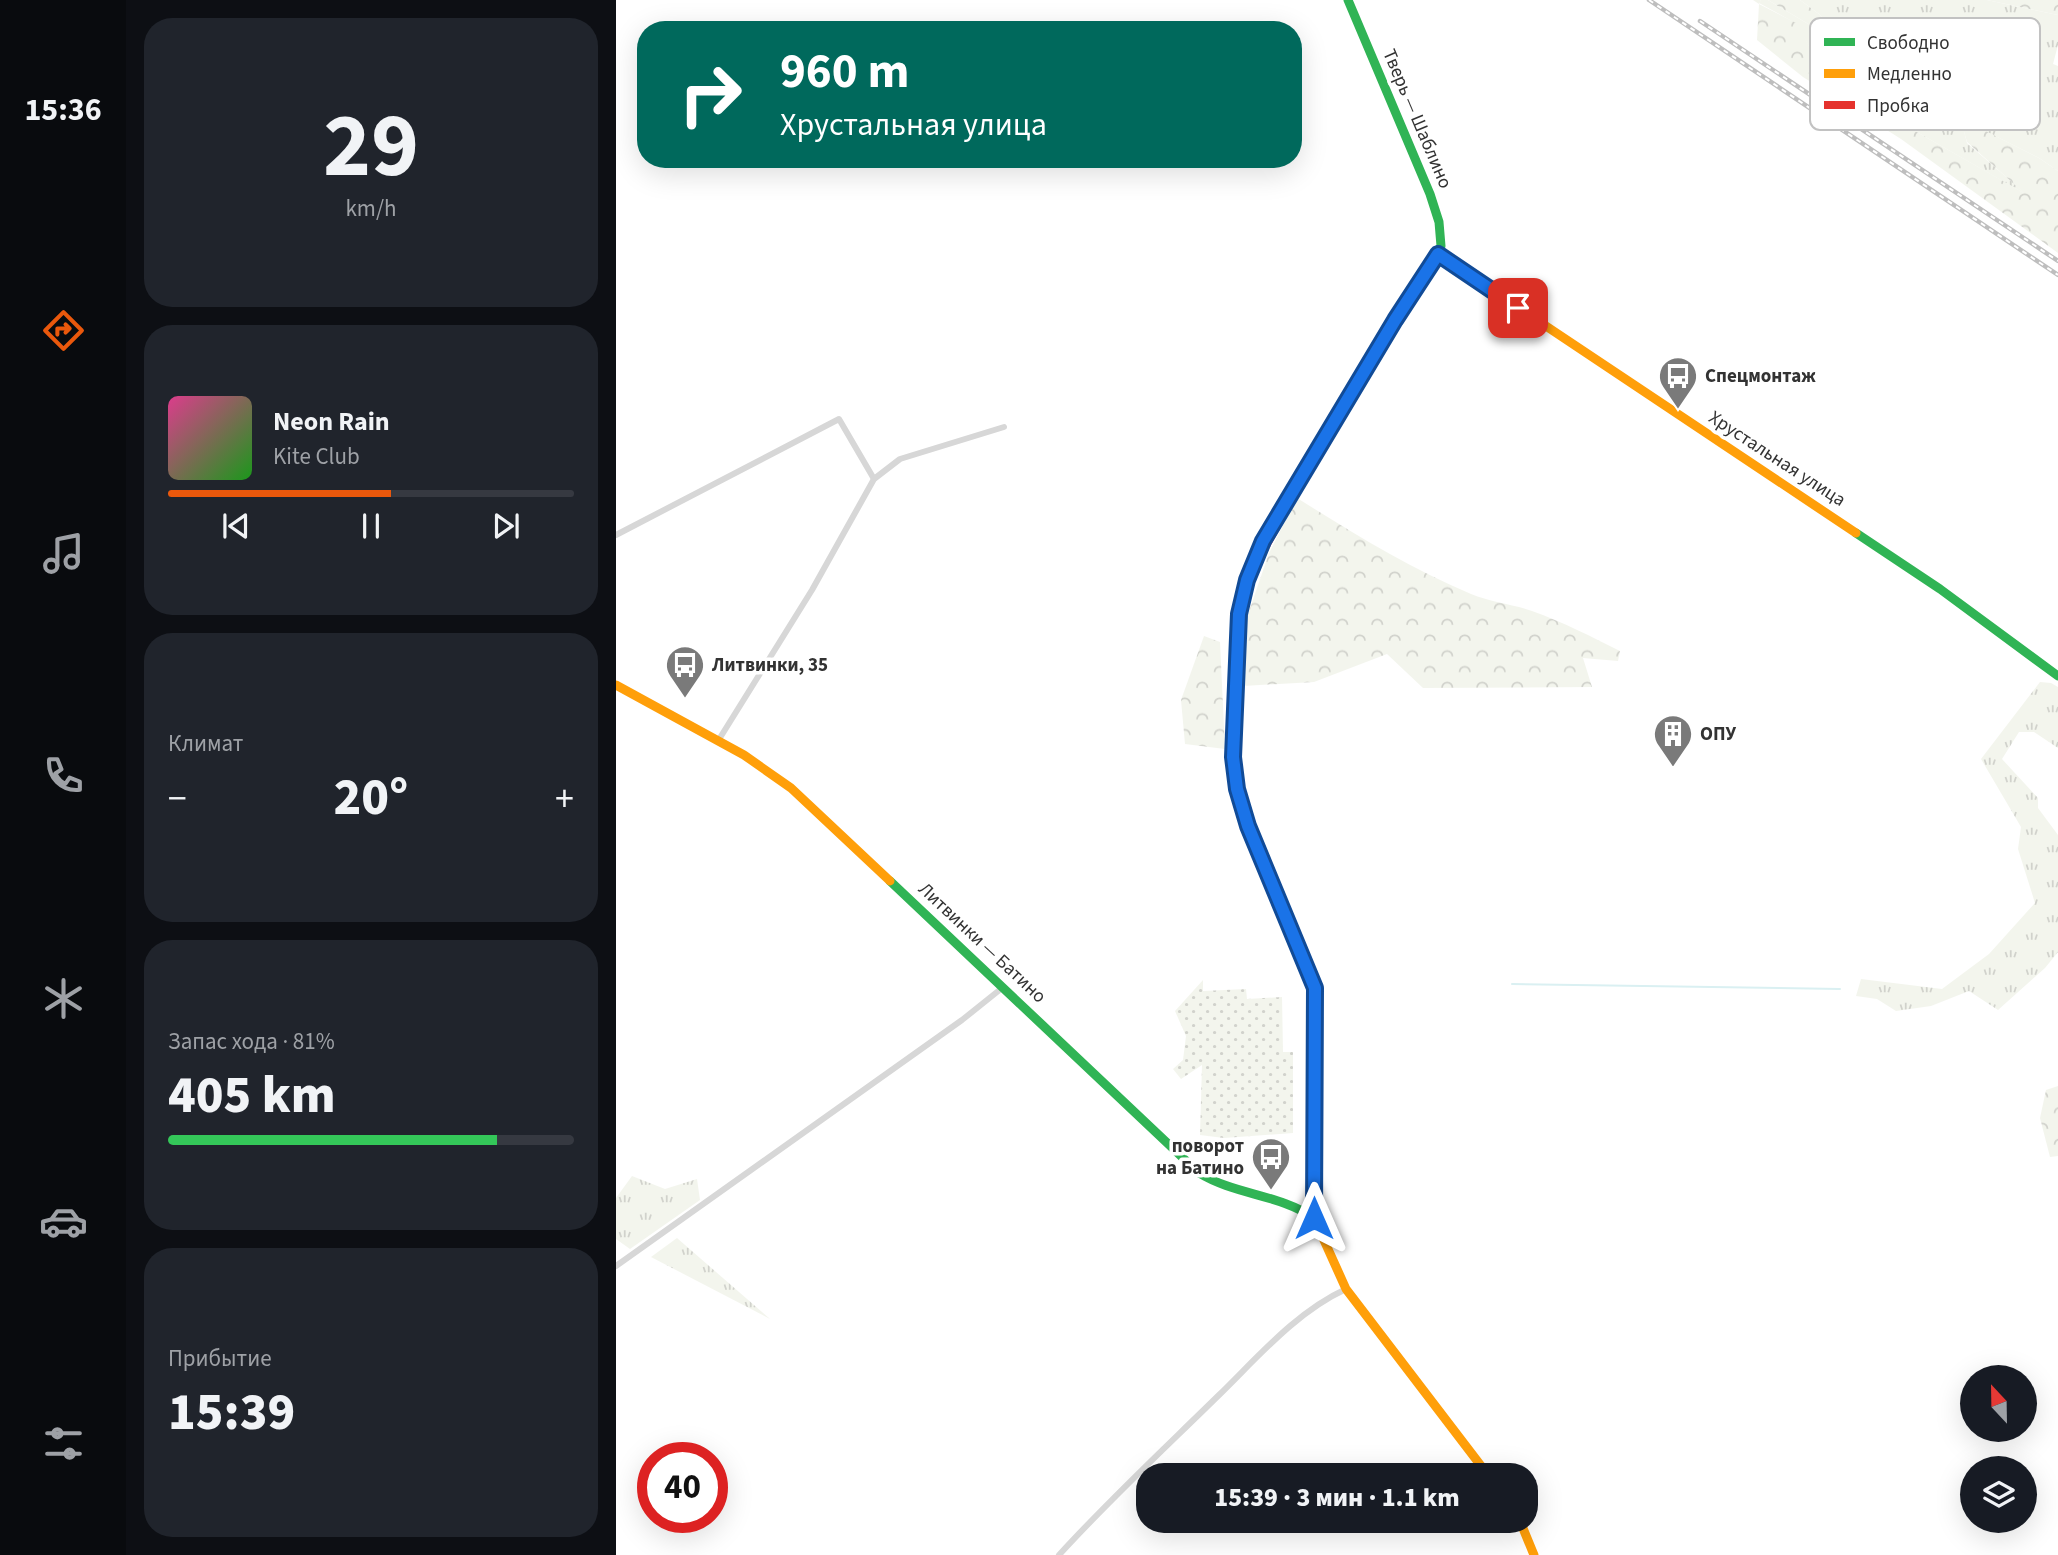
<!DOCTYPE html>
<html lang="ru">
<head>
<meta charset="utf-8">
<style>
	:root { --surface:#171b24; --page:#20242c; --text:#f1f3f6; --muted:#9ea1a6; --line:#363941; --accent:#ea580c }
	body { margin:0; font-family:"Source Sans 3",sans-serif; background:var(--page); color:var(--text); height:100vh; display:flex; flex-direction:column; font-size:26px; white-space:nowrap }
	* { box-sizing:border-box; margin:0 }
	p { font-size:23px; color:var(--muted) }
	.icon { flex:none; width:38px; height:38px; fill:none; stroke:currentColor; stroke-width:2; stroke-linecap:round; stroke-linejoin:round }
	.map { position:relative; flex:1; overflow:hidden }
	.sheet { display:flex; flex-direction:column; gap:18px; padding:18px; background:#0d0f14; width:490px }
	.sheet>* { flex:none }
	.banner { position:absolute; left:21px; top:21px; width:665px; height:147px; border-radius:28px; box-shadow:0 7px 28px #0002; background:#00695c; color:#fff; overflow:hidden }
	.needle { width:46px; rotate:338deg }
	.tools { position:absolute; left:1344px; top:1365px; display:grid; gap:14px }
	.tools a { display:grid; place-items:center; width:77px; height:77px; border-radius:50%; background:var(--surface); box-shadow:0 7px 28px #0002; font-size:35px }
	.speed { position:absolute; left:21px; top:1442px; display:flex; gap:14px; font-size:35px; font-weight:700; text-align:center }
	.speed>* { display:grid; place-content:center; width:91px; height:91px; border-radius:50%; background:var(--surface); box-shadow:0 7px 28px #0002; line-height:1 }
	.speed .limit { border:10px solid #d22; background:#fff; color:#111 }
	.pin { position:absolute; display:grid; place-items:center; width:60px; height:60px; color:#fff; margin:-30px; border-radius:14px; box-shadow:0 4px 10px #0006 }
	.me { position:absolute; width:77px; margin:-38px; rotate:0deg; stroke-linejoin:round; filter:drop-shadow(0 0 5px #0008) }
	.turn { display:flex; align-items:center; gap:24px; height:147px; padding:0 28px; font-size:32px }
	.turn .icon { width:91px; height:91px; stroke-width:2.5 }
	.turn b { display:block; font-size:49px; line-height:60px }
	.big { font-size:52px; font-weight:800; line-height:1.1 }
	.sheet .widget { flex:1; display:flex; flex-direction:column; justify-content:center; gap:10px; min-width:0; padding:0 24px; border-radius:28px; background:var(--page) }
	.sheet .dial { align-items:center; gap:0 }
	.dial b { font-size:91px; line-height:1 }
	.song { display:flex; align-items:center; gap:21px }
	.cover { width:84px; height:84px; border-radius:10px; background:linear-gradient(135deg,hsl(330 70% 55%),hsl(120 70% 35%)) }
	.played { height:7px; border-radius:4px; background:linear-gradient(90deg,var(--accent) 55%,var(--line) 55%) }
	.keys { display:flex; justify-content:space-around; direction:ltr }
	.heat { display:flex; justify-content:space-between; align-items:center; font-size:38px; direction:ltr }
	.charge { height:10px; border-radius:5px; background:linear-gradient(90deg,#34c759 81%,var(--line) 0) }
	.trip { position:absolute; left:520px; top:1463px; width:402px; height:70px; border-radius:28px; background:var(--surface); box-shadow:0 7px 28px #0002; font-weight:800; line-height:70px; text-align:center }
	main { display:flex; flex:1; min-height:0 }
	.tabs { display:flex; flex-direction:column; width:126px; justify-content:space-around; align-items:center; background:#090b0e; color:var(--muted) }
	.tabs .icon { width:49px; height:49px }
	.tabs .on { color:var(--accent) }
	.tabs b { font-size:32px; color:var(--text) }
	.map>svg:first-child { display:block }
	.grass { fill:url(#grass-tufts) }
	.forest { fill:url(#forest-crowns) }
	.garden { fill:url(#garden-dots) }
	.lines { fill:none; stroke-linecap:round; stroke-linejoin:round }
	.stream { stroke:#daf0f2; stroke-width:2 }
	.street { stroke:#d7d7d7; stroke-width:6 }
	.fast { stroke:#30b455; stroke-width:9 }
	.slow { stroke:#ff9f0a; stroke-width:9 }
	.jam { stroke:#e5322d; stroke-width:9 }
	.rail-casing { stroke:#bebebe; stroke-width:4.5 }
	.rail { stroke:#fff; stroke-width:2; stroke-dasharray:5; stroke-linecap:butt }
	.route-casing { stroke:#114b97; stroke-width:18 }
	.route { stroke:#1a73e8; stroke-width:12 }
	.labels { text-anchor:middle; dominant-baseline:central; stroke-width:7; stroke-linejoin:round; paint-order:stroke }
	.street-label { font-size:19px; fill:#333; stroke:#fff }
	.poi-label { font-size:19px; font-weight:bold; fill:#333; stroke:#fff; text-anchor:start }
	.key { fill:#fff; stroke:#c2c2c2; stroke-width:2 }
	.key-label { font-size:19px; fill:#333 }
</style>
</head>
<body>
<main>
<nav class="tabs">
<b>15:36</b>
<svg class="icon on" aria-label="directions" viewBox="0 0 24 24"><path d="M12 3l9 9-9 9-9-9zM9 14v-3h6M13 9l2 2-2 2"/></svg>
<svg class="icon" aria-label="music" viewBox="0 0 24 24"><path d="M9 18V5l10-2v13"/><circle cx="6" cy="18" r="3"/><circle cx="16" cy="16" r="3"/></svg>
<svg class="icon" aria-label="phone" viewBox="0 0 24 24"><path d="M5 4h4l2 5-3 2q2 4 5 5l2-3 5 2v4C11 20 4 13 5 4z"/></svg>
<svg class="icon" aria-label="climate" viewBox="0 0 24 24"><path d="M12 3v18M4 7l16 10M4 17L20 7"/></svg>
<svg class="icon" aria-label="car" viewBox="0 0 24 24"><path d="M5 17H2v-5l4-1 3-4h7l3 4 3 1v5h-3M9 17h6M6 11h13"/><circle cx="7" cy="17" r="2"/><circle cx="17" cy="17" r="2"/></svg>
<svg class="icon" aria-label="filters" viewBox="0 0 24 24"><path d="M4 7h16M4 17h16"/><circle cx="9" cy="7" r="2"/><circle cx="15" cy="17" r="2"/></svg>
</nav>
<section class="sheet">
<div class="widget dial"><b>29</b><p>km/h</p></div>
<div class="widget">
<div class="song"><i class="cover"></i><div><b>Neon Rain</b><p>Kite Club</p></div></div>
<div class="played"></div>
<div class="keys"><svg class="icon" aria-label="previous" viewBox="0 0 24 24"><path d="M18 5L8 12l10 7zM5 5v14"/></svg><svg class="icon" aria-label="pause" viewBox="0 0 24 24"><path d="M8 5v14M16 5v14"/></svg><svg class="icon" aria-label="next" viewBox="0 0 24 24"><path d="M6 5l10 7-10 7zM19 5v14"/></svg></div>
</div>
<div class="widget"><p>Климат</p>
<div class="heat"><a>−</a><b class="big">20°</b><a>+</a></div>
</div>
<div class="widget"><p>Запас хода · 81%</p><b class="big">405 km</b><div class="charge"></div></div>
<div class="widget"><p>Прибытие</p><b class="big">15:39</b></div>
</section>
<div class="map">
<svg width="1442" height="1555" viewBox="0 0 1442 1555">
	<defs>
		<pattern id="grass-tufts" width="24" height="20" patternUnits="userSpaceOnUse" patternTransform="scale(1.75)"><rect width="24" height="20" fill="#f3f5ed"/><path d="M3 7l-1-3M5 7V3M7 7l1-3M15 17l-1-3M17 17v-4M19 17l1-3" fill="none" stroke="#d1d2cc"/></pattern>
		<pattern id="forest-crowns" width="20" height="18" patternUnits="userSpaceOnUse" patternTransform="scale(1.75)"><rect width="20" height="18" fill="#f3f5ed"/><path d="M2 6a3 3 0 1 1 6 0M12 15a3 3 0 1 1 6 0" fill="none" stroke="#d1d2cc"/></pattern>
		<pattern id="garden-dots" width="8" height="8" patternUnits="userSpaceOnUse" patternTransform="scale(1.75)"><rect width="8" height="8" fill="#f3f5ed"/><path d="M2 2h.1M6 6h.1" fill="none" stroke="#d1d2cc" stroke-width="1.8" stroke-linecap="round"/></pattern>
	</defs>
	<rect width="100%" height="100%" fill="#fff"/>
	<g class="grass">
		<polygon points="1145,0 1152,0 1194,25 1219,63 1284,80 1245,59 1203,14 1184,0 1371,0 1442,15 1442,45 1437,64 1442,66 1442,171 1423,158 1345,119 1351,143 1411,195 1271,115 1198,56 1181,24 1143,3"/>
		<polygon points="1424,682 1435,683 1442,687 1442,748 1418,732 1403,732 1386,759 1422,798 1422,808 1442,835 1442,952 1429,968 1382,1010 1353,991 1315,1006 1280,1011 1261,999 1240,996 1245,979 1326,989 1373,954 1419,903 1402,849 1405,827 1365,759"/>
		<polygon points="16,1176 49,1189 81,1179 84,1200 14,1249 0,1239 0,1198"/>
		<polygon points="61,1238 154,1319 35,1257"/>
	</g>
	<g class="forest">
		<polygon points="1137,0 1145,0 1143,4 1182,24 1198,56 1271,115 1408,193 1351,142 1344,118 1423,158 1442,171 1442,253 1285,139 1187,77 1141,40 1143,4"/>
		<polygon points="1152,0 1184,0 1203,14 1245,59 1284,80 1298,97 1297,106 1219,63 1194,25"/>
		<polygon points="1371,0 1442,0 1442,15"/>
		<path d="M681 498C737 533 793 568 855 594 874 602 896 604 916 611 947 622 976 637 1004 651L1002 661 967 658 976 687 807 688 771 654 698 682 627 686 629 623 653 553Z"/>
		<polygon points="588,636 604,642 609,749 569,744 565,700"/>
		<polygon points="1442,1086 1442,1156 1434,1157 1424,1118 1430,1090"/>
	</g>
	<polygon class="garden" points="587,980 587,991 630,989 631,999 666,997 667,1052 677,1052 677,1133 608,1138 584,1135 586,1065 565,1079 557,1069 567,1060 570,1036 559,1011"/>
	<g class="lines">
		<polyline class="stream" points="896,984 1224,989"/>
		<g class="street">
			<polyline points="0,535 223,419 258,479"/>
			<polyline points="102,741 196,590 258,479 284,459 388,427"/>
			<polyline points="0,1266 346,1020 386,988"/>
			<path d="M443 1555C494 1499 549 1448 603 1395 642 1357 680 1312 730 1289"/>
		</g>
		<g class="fast">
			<polyline points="732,0 814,194 823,222 825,246 742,379"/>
			<polyline points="1240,533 1324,589 1442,676"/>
			<polyline points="635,572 622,622 617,757 630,820 699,988 698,1146"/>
			<path d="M274 881 583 1173C619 1195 663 1194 698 1218"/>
		</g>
		<g class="slow">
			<polyline points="822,254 1240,533"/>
			<polyline points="0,685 128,755 175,788 274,881"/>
			<polyline points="698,1146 698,1218 730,1289 872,1475"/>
			<polyline points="904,1521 918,1555"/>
		</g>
		<polyline class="jam" points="635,572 742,379"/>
		<g class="rail-casing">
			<g id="rail">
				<polyline points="1033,0 1442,275"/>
				<polyline points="1084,21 1442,261"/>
			</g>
		</g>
		<use href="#rail" class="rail"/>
	</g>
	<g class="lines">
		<g class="route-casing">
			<polyline id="route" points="698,1218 699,988 632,826 621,789 617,757 623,614 631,580 647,541 779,320 822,254 902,308"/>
		</g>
		<use href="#route" class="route"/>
	</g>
	<defs>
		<g id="bus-pin" transform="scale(2.0125)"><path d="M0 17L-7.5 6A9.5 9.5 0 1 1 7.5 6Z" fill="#7a7a7a" stroke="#fff"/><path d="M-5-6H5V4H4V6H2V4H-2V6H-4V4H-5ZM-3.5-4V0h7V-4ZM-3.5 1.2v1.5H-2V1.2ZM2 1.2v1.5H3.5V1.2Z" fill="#fff"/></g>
		<g id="building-pin" transform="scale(2.0125)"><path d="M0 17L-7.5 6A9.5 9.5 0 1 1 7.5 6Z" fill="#7a7a7a" stroke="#fff"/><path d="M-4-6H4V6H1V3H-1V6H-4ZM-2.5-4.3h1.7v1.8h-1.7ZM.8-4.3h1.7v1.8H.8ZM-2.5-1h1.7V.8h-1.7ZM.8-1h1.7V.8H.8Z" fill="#fff"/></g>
	</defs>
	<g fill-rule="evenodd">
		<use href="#bus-pin" x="1062" y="376"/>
		<use href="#bus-pin" x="69" y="665"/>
		<use href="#building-pin" x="1057" y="734"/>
		<use href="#bus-pin" x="655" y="1157"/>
	</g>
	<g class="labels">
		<g class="street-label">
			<text transform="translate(801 119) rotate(67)">Тверь — Шаблино</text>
			<text transform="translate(1161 459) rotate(33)">Хрустальная улица</text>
			<text transform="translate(366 943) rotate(43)">Литвинки — Батино</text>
		</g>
		<g class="poi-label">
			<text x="1089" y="376">Спецмонтаж</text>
			<text x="96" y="665">Литвинки, 35</text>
			<text x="1084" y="734">ОПУ</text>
			<text x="628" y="1146" text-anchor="end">поворот<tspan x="628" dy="22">на Батино</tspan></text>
		</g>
	</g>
	<rect x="1194" y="18" width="230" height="112" rx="10" class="key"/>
	<rect x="1208" y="38" width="31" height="8" fill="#30b455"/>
	<rect x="1208" y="69" width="31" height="9" fill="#ff9f0a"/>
	<rect x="1208" y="101" width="31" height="8" fill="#e5322d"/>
	<g class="key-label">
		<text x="1251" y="49">Свободно</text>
		<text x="1251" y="80">Медленно</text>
		<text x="1251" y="112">Пробка</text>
	</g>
</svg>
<div class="tools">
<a><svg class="needle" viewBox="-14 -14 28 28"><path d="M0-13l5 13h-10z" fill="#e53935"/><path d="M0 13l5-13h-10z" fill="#9ea1a6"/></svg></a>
<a><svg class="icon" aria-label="layers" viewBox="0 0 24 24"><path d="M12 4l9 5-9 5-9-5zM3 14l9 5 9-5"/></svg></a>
</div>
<div class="speed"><div class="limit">40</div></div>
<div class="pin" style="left:902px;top:308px;background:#d93025"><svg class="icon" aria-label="arrive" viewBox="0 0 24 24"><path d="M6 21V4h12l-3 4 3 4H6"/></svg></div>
<svg class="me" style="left:698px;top:1218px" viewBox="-20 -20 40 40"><path d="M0-17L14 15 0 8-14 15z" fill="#1a73e8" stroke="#fff" stroke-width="4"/></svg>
<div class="trip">15:39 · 3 мин · 1.1 km</div>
<div class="banner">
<div class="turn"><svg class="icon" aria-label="right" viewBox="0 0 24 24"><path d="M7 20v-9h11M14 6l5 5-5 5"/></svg><div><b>960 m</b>Хрустальная улица</div></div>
</div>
</div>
</main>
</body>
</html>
